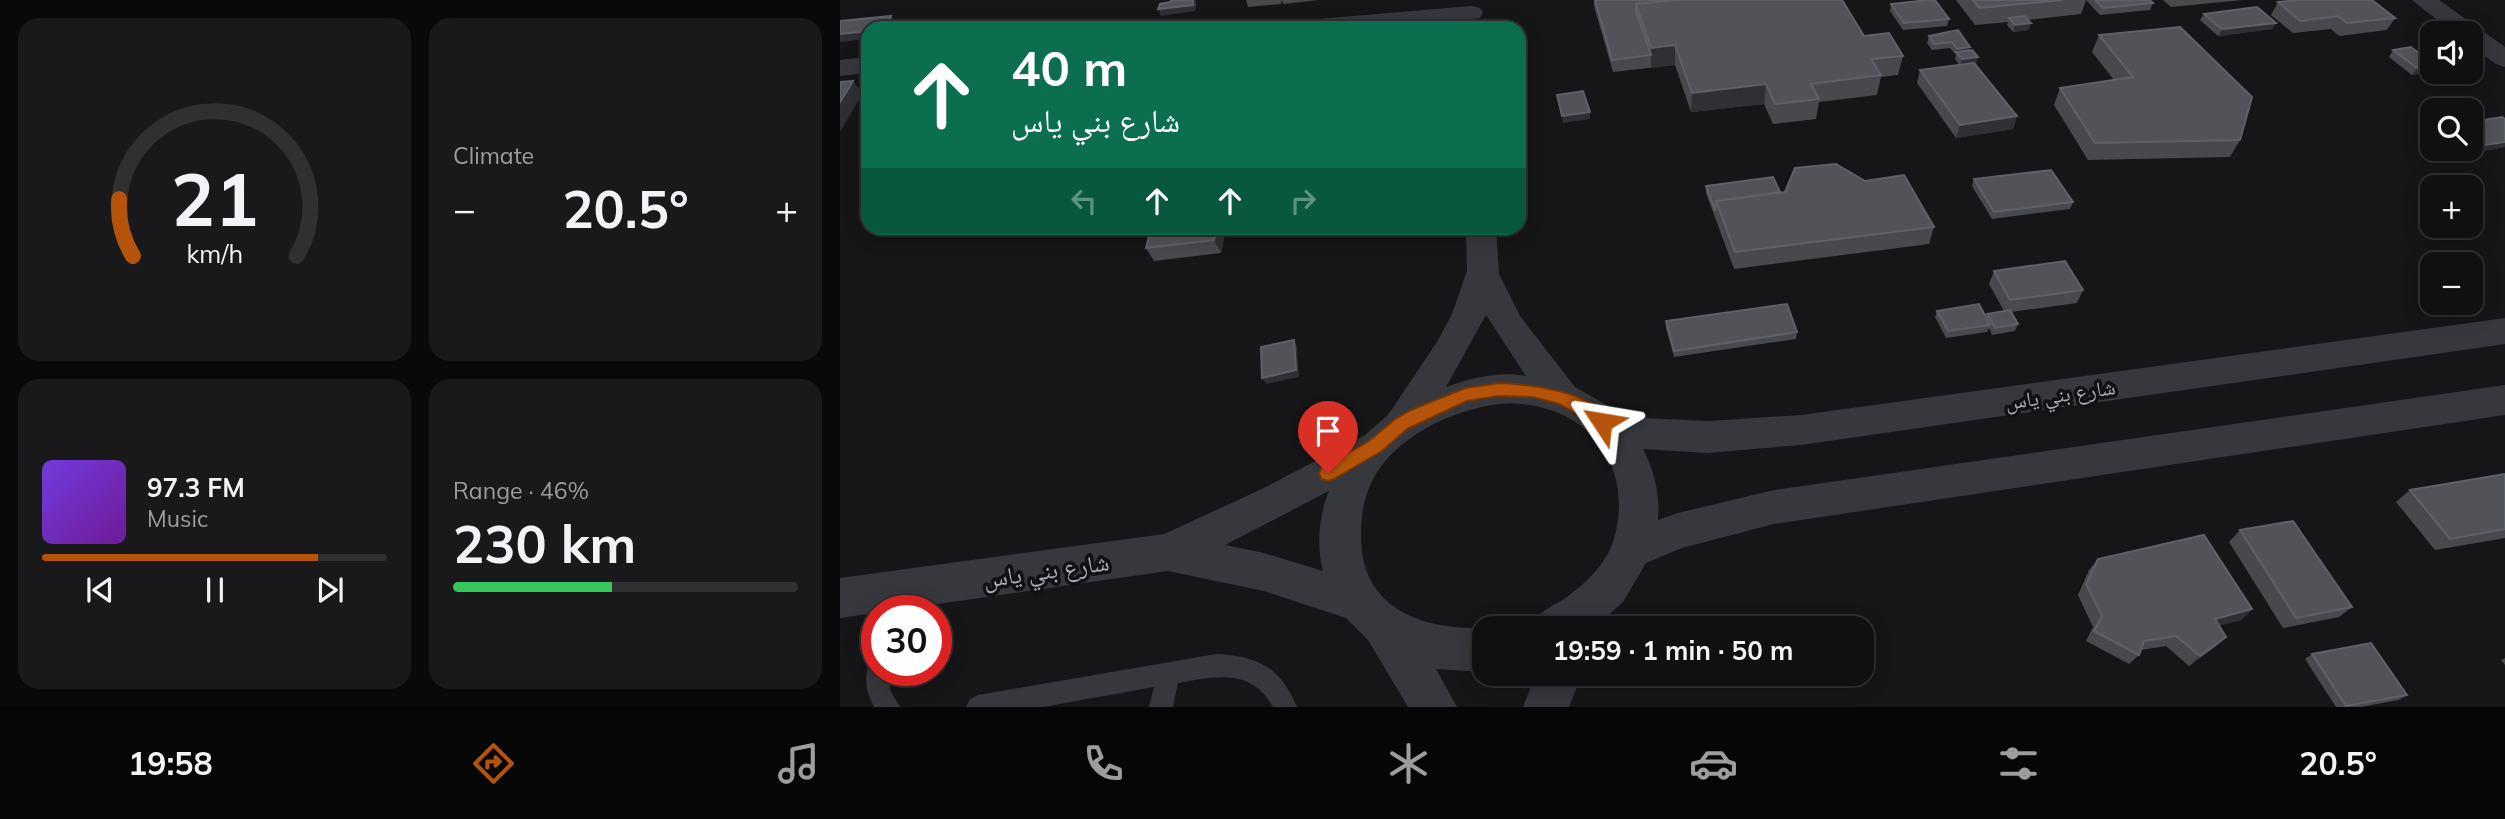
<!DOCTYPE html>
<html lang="en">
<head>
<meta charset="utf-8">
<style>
	:root { --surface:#101012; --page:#19191b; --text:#f1f3f6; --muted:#9c9d9f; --line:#303032; --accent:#b45309 }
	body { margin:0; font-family:Mulish,"Noto Naskh Arabic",sans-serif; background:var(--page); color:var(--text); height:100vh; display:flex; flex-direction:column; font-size:26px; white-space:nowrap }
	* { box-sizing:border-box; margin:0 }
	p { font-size:23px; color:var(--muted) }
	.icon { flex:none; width:38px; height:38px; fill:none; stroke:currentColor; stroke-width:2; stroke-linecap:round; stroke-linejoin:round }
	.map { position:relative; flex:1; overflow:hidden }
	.side { display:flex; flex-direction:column; gap:18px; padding:18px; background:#09090a; width:840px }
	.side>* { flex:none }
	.top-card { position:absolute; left:21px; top:21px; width:665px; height:214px; border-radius:21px; box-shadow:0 4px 18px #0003,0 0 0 2px var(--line); background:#0b6e4f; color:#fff; overflow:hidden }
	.tools { position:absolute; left:1580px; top:21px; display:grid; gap:14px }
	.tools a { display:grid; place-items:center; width:63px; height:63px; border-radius:14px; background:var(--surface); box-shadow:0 4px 18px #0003,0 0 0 2px var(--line); font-size:35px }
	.speed { position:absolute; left:21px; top:595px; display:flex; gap:14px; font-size:35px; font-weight:700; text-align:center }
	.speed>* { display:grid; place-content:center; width:91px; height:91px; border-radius:50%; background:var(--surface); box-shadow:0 4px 18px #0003,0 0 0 2px var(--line); line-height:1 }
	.speed .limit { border:10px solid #d22; background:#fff; color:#111 }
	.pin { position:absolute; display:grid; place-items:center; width:60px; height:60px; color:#fff; margin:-72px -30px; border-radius:50% 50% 50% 0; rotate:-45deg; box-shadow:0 0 7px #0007 }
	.pin .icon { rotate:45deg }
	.me { position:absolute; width:77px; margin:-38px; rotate:303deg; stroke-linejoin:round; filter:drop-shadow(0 0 5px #0008) }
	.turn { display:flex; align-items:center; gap:24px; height:147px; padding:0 35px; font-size:32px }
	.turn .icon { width:91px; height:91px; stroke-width:2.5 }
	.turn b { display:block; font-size:49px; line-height:60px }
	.lanes { display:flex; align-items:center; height:66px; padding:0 35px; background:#0003; justify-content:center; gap:35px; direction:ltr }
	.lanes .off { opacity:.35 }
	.big { font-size:52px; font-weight:700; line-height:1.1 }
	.side .tile { flex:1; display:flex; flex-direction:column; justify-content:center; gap:10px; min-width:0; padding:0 24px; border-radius:21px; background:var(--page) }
	.side .dial { align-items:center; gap:0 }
	.dial svg { height:182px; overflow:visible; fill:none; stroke:var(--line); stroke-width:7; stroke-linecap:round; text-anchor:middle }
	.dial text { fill:var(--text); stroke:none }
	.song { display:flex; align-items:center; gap:21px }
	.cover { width:84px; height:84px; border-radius:10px; background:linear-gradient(135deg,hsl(260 70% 55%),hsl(280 70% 35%)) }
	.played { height:7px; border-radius:4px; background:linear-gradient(90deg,var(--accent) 80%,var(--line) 80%) }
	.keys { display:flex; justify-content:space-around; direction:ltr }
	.heat { display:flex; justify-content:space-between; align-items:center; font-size:38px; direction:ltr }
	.charge { height:10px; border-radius:5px; background:linear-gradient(90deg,#34c759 46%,var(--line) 0) }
	.side .tiles { flex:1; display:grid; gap:18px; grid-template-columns:repeat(2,1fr) }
	.trip { position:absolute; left:632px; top:616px; width:402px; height:70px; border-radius:21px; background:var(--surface); box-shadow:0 4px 18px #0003,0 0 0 2px var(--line); font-weight:700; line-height:70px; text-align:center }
	.dock { display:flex; height:112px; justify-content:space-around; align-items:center; background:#060607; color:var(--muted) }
	.dock .icon { width:49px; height:49px }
	.dock .current { color:var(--accent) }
	.dock b { font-size:32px; color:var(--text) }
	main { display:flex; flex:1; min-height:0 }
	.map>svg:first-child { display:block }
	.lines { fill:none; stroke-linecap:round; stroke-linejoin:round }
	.service { fill:#37383d; fill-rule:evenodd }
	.minor { fill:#37383d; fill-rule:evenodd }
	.wall { fill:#47494d }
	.shaded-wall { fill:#2f3033 }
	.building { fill:#525359; stroke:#5f6168; stroke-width:2 }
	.route { fill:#b45309; stroke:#753606; stroke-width:2 }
	.labels { text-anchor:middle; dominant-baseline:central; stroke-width:7; stroke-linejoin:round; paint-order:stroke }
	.street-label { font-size:21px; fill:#a8adb8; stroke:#111113 }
	.near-street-label { font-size:24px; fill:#a8adb8; stroke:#111113 }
</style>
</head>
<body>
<main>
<section class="side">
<div class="tiles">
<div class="tile dial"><svg viewBox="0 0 100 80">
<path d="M14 69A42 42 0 1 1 86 69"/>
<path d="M14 69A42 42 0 0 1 8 44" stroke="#b45309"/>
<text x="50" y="56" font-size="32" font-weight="700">21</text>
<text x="50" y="72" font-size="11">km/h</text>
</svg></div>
<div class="tile"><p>Climate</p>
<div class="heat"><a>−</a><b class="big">20.5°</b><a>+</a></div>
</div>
<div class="tile">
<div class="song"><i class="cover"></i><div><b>97.3 FM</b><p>Music</p></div></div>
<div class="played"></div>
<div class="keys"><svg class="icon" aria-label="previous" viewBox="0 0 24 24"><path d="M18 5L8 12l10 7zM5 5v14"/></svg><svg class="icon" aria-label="pause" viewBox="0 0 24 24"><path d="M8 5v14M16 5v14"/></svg><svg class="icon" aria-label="next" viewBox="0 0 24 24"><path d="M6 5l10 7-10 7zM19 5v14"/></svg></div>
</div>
<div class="tile"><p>Range · 46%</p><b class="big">230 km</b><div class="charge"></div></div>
</div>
</section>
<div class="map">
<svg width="1665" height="707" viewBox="0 0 1665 707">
	<rect width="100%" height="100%" fill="#161618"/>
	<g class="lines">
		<g class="service">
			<path d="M376 654C418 656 440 667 457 707H433C412 668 375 676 338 683L333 707H309L314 687 203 707H126L130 699 138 695Z"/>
			<path d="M37 659V670H49L50 690 60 707H34C26 691 23 679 30 662Z"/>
		</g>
		<g class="minor">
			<polygon points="1572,0 1599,0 1665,47 1665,67 1656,64 1631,46 1631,33 1614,33"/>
			<polygon points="631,6 640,8 643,13 640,18 541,28 443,28 446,23 455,21"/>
			<polygon points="28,57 28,73 0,76 0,60"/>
			<path d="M626 228H656L659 274 680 316 735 387 772 408 781 417 868 421 961 415 1665 318V344L961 445 868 453 803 449C815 472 820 495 818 520L838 513 934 490 1665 385V415L934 524 842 548 806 563 783 602 754 628H695C697 624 698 617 701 614 706 608 717 604 724 599 745 584 766 565 774 539 785 500 778 460 748 432 725 410 690 401 659 404 612 410 555 436 532 481 523 500 521 517 521 537 521 609 583 630 644 628V672L596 669 617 707H568L528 640 506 618 424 591 328 571 0 618V578L324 534 424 488 525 435 548 415 597 342 612 314 627 271ZM646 315 686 376C660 371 631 378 606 387ZM489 491C479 515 476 545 483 571L424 553 385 545Z"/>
			<polygon points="696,674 742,674 729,707 683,707"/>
		</g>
	</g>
	<g class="wall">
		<polygon points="406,0 442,0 441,4 408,7"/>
		<polygon points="442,0 479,0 443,4"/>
		<polygon points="754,0 1002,0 1024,36 1063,56 1058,75 1041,77 1037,95 979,102 976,119 933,124 924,104 851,112 835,65 773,72 754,6"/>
		<polygon points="1116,0 1246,0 1241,14 1187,20 1191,23 1188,30 1173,32 1167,25 1168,22 1135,25"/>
		<polygon points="1246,0 1310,0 1313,3 1310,10 1260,15"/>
		<polygon points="1323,0 1403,0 1331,7"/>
		<polygon points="1438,2 1555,18 1547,30 1499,36 1491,29 1453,33 1431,15"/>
		<polygon points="1051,4 1109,19 1107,26 1063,30 1050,11"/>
		<polygon points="1364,14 1436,23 1432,29 1378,36 1360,20"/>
		<polygon points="1118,30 1136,64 1177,116 1173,129 1116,138 1077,83 1080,70 1119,65 1115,59 1116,55 1110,48 1092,50 1087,43 1089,36"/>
		<polygon points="1259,35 1400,140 1390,157 1248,160 1214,105 1220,88 1274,80 1252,52"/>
		<polygon points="1553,50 1592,63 1592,70 1591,72 1572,75 1549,57"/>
		<polygon points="1665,119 1665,147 1631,153 1626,149 1631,149 1631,122"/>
		<polygon points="1134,179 1233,202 1230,209 1152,219 1132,186"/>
		<polygon points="866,186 940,192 1094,227 1089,244 894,269 866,193"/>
		<polygon points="386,228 381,253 314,261 306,248"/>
		<polygon points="1154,271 1243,290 1237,303 1171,312 1178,324 1175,331 1152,335 1149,328 1147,332 1106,338 1095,317 1097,311 1146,318 1147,314 1164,311 1149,284"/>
		<polygon points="826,321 957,332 956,339 834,357 826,328"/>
		<polygon points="1665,474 1665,538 1595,550 1556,502 1570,490"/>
		<polygon points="1400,530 1512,607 1499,617 1443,628 1389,542"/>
		<polygon points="1258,559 1412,609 1401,620 1379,625 1386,637 1375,647 1349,666 1326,646 1301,650 1299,655 1289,664 1246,641 1253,627 1238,595 1249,570"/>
		<polygon points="1472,654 1567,695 1559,700 1521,707 1496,707 1465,659"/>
		<polygon points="1665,658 1665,665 1661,660"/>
	</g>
	<g class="shaded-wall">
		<polygon points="353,0 355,0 357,4 355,11 321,16 318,9"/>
		<polygon points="51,16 56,22 53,28 44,28"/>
		<polygon points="1191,23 1188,30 1173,32 1175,25"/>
		<polygon points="1436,23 1432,29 1378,36 1382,29"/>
		<polygon points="28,31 28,39 0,42 0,34"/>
		<polygon points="835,45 835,65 811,68 811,48"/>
		<polygon points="1130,47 1128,54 1116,52 1115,55 1117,49"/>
		<polygon points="1138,57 1136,64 1120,66 1122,59"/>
		<polygon points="1592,66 1592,70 1591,72 1572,75 1577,68"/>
		<polygon points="13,81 23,93 0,132 0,102"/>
		<polygon points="926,84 924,104 851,112 852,93"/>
		<polygon points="750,112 750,119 723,123 722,116"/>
		<polygon points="1177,116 1173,129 1116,138 1120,125"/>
		<polygon points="1665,142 1665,147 1631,153 1637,146"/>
		<polygon points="377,228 386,228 381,253 374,240"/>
		<polygon points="454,340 457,346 459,377 426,384 422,378"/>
		<polygon points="1412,609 1401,620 1364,630 1375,619"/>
		<polygon points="1386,637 1375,647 1349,666 1360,656"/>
	</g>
	<g class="building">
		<polygon points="331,0 353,0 353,5 318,9 320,4 331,2"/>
		<polygon points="755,0 837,0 796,4 796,11 811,55 772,60"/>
		<polygon points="837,0 1002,0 1024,36 1049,33 1063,56 1031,59 1041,75 971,84 979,99 935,104 926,84 852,93 835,45 811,48 796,4"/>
		<polygon points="1089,0 1095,0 1109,19 1064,23 1051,4"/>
		<polygon points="1133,0 1222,0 1139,8"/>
		<polygon points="1255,0 1310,0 1313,3 1263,8"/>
		<polygon points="1460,0 1532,0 1555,18 1507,23 1498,16 1460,21 1438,2"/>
		<polygon points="1417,7 1436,23 1382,29 1364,14"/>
		<polygon points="51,16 44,28 28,28 28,31 0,34 0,21"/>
		<polygon points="1184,16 1191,23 1175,25 1169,18"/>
		<polygon points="1340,27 1412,97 1400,140 1255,143 1220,88 1293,77 1259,35"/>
		<polygon points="1118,30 1130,47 1117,49 1112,42 1094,44 1089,36"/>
		<polygon points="1571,47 1592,63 1592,66 1577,68 1553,50"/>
		<polygon points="1132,50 1138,57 1122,59 1116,52"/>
		<polygon points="1134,63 1177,116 1120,125 1080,70"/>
		<polygon points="13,81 0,102 0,82"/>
		<polygon points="743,91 750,112 722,116 717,95"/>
		<polygon points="1662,117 1665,119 1665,142 1637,146 1631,141 1631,122"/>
		<polygon points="996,164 1025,181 1064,175 1094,227 895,252 876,201 945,192 955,168"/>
		<polygon points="1211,170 1233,202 1154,212 1134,179"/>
		<polygon points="933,177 940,192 876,201 875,211 866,186"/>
		<polygon points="311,228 377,228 374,240 306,248"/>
		<polygon points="1225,261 1243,290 1170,300 1154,271"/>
		<polygon points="947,304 957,332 834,351 826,321"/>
		<polygon points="1139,304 1150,325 1108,331 1097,311"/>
		<polygon points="1170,310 1178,324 1155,328 1147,314"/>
		<polygon points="454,340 456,370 422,378 421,347"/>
		<polygon points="1665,474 1665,529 1610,539 1570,490"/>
		<polygon points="1453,521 1512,607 1456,618 1400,530"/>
		<polygon points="1364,535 1412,609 1375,619 1386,637 1360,656 1336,636 1304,641 1299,655 1254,631 1262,616 1246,584 1258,559"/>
		<polygon points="1531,643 1567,695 1506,706 1472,654"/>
	</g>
	<path class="route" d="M659 383C690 384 754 391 771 422L768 427 762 429 719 404 692 397 659 396 627 401 567 429 542 451 494 479 488 481 481 479 479 473 481 468 529 441 555 419 571 410 625 388Z"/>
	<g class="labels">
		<g class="street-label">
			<text transform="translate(1220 394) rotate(-8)">شارع بني ياس</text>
		</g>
		<g class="near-street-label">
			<text transform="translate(206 570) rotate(-8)">شارع بني ياس</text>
		</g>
	</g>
</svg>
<div class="tools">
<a><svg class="icon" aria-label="sound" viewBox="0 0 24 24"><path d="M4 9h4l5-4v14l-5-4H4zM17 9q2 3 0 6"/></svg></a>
<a><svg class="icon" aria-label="search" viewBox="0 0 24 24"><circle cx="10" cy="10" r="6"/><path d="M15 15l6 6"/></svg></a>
<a>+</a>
<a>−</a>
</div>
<div class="speed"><div class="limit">30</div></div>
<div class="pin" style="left:488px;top:473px;background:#d93025"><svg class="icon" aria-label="arrive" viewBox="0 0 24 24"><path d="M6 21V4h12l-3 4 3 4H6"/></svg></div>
<svg class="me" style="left:762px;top:422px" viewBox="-20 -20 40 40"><path d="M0-17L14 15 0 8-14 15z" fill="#b45309" stroke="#fff" stroke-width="4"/></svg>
<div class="trip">19:59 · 1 min · 50 m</div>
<div class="top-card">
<div class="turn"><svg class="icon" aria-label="ahead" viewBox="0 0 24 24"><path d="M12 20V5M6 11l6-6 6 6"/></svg><div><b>40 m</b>شارع بني ياس</div></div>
<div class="lanes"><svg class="icon off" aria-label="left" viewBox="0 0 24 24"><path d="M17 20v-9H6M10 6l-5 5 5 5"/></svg><svg class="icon" aria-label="ahead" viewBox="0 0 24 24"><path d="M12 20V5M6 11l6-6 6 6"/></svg><svg class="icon" aria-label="ahead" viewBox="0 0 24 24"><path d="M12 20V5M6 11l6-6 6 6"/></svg><svg class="icon off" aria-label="right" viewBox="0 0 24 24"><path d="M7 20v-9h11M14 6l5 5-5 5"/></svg></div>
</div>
</div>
</main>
<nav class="dock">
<b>19:58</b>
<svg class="icon current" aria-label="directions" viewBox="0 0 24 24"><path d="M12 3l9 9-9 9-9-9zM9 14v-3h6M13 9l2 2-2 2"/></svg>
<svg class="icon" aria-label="music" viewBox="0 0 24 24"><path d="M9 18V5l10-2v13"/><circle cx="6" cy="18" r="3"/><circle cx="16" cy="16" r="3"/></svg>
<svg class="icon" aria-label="phone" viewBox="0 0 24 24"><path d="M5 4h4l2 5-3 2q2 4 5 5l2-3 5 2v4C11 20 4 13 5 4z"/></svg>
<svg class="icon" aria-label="climate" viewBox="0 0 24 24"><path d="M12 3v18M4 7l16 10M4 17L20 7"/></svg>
<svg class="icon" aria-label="car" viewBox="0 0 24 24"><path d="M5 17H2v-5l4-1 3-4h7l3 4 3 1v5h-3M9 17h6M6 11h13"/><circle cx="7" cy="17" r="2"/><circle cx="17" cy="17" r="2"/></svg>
<svg class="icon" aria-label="filters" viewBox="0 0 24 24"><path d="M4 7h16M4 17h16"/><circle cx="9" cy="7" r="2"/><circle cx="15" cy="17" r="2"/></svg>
<b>20.5°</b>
</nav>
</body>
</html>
